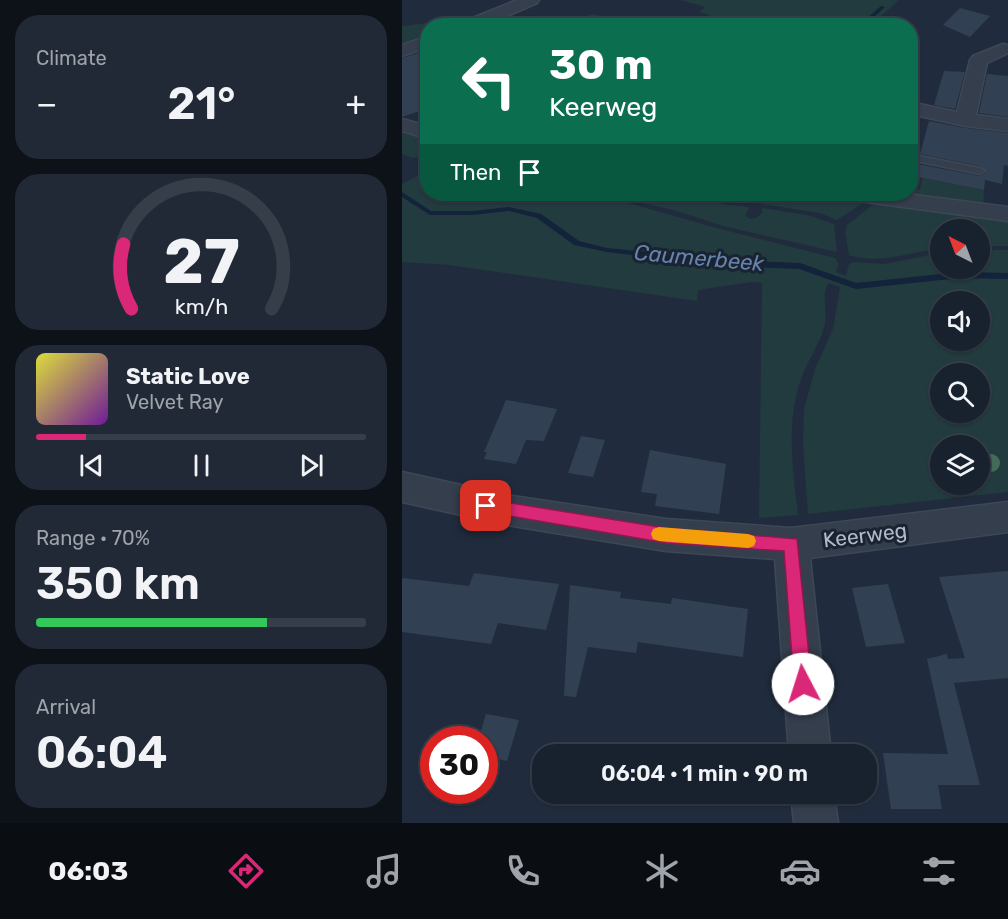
<!DOCTYPE html>
<html lang="en">
<head>
<meta charset="utf-8">
<style>
	:root { --surface:#18212e; --page:#212936; --text:#f1f3f6; --muted:#9fa3aa; --line:#363e4a; --accent:#db2777 }
	body { margin:0; font-family:Rubik,sans-serif; background:var(--page); color:var(--text); height:100vh; display:flex; flex-direction:column; font-size:22px; white-space:nowrap }
	* { box-sizing:border-box; margin:0 }
	p { font-size:20px; color:var(--muted) }
	.icon { flex:none; width:33px; height:33px; fill:none; stroke:currentColor; stroke-width:2; stroke-linecap:round; stroke-linejoin:round }
	.map { position:relative; flex:1; overflow:hidden }
	.sheet { display:flex; flex-direction:column; gap:15px; padding:15px; background:#0d1219; width:402px }
	.sheet>* { flex:none }
	.hud { position:absolute; left:18px; top:18px; width:498px; height:183px; border-radius:24px; box-shadow:0 2px 4px #0004,0 0 0 2px var(--line); background:#0b6e4f; color:#fff; overflow:hidden }
	.needle { width:39px; rotate:318deg }
	.tools { position:absolute; left:528px; top:219px; display:grid; gap:12px }
	.tools a { display:grid; place-items:center; width:60px; height:60px; border-radius:50%; background:var(--surface); box-shadow:0 2px 4px #0004,0 0 0 2px var(--line); font-size:30px }
	.speed { position:absolute; left:18px; top:726px; display:flex; gap:12px; font-size:30px; font-weight:700; text-align:center }
	.speed>* { display:grid; place-content:center; width:78px; height:78px; border-radius:50%; background:var(--surface); box-shadow:0 2px 4px #0004,0 0 0 2px var(--line); line-height:1 }
	.speed .limit { border:9px solid #d22; background:#fff; color:#111 }
	.pin { position:absolute; display:grid; place-items:center; width:51px; height:51px; color:#fff; margin:-26px; border-radius:12px; box-shadow:0 3px 9px #0006 }
	.me { position:absolute; width:66px; margin:-33px; rotate:355deg; stroke-linejoin:round; filter:drop-shadow(0 0 4px #0008) }
	.turn { display:flex; align-items:center; gap:21px; height:126px; padding:0 30px; font-size:27px }
	.turn .icon { width:78px; height:78px; stroke-width:2.5 }
	.turn b { display:block; font-size:42px; line-height:51px }
	.then { display:flex; align-items:center; height:57px; padding:0 30px; background:#0003; gap:12px; font-size:22px }
	.big { font-size:45px; font-weight:600; line-height:1.1 }
	.sheet .card { flex:1; display:flex; flex-direction:column; justify-content:center; gap:9px; min-width:0; padding:0 21px; border-radius:24px; background:var(--page) }
	.sheet .dial { align-items:center; gap:0 }
	.dial svg { height:156px; overflow:visible; fill:none; stroke:var(--line); stroke-width:7; stroke-linecap:round; text-anchor:middle }
	.dial text { fill:var(--text); stroke:none }
	.song { display:flex; align-items:center; gap:18px }
	.cover { width:72px; height:72px; border-radius:9px; background:linear-gradient(135deg,hsl(60 70% 55%),hsl(280 70% 35%)) }
	.played { height:6px; border-radius:3px; background:linear-gradient(90deg,var(--accent) 15%,var(--line) 15%) }
	.keys { display:flex; justify-content:space-around; direction:ltr }
	.heat { display:flex; justify-content:space-between; align-items:center; font-size:33px; direction:ltr }
	.charge { height:9px; border-radius:4px; background:linear-gradient(90deg,#34c759 70%,var(--line) 0) }
	.trip { position:absolute; left:130px; top:744px; width:345px; height:60px; border-radius:24px; background:var(--surface); box-shadow:0 2px 4px #0004,0 0 0 2px var(--line); font-weight:600; line-height:60px; text-align:center }
	.dock { display:flex; height:96px; justify-content:space-around; align-items:center; background:#0a0d12; color:var(--muted) }
	.dock .icon { width:42px; height:42px }
	.dock .current { color:var(--accent) }
	.dock b { font-size:27px; color:var(--text) }
	main { display:flex; flex:1; min-height:0 }
	.map>svg:first-child { display:block }
	.green { fill:#223b3e; fill-rule:evenodd }
	.lines { fill:none; stroke-linecap:round; stroke-linejoin:round }
	.stream { fill:#13233b; fill-rule:evenodd }
	.building { fill:#324054 }
	.lane-casing { stroke:#3d4756; stroke-width:3 }
	.street-casing { stroke:#3d4756; stroke-width:3 }
	.lane { fill:#343e4d; fill-rule:evenodd }
	.street { fill:#343e4d; fill-rule:evenodd }
	.tree { fill:#456a5a }
	.route { fill:#db2777; stroke:#8e194d; stroke-width:1.5 }
	.slow { fill:#f59e0b }
	.labels { text-anchor:middle; dominant-baseline:central; stroke-width:6; stroke-linejoin:round; paint-order:stroke }
	.street-label { font-size:21px; fill:#afb9c9; stroke:#192331 }
	.water-label { font-size:22px; font-style:italic; fill:#6583ab; stroke:#192331 }
</style>
</head>
<body>
<main>
<section class="sheet">
<div class="card"><p>Climate</p>
<div class="heat"><a>−</a><b class="big">21°</b><a>+</a></div>
</div>
<div class="card dial"><svg viewBox="0 0 100 80">
<path d="M14 69A42 42 0 1 1 86 69"/>
<path d="M14 69A42 42 0 0 1 10 36" stroke="#db2777"/>
<text x="50" y="56" font-size="32" font-weight="700">27</text>
<text x="50" y="72" font-size="11">km/h</text>
</svg></div>
<div class="card">
<div class="song"><i class="cover"></i><div><b>Static Love</b><p>Velvet Ray</p></div></div>
<div class="played"></div>
<div class="keys"><svg class="icon" aria-label="previous" viewBox="0 0 24 24"><path d="M18 5L8 12l10 7zM5 5v14"/></svg><svg class="icon" aria-label="pause" viewBox="0 0 24 24"><path d="M8 5v14M16 5v14"/></svg><svg class="icon" aria-label="next" viewBox="0 0 24 24"><path d="M6 5l10 7-10 7zM19 5v14"/></svg></div>
</div>
<div class="card"><p>Range · 70%</p><b class="big">350 km</b><div class="charge"></div></div>
<div class="card"><p>Arrival</p><b class="big">06:04</b></div>
</section>
<div class="map">
<svg width="606" height="823" viewBox="0 0 606 823">
	<rect width="100%" height="100%" fill="#202c3d"/>
	<g class="green">
		<polygon points="114,0 125,0 60,25 26,26 25,37 0,44 0,26 65,18"/>
		<polygon points="278,0 497,0 469,25 293,26 307,15 297,12 303,7"/>
		<polygon points="191,14 241,25 154,25"/>
		<polygon points="0,130 25,139 25,154 11,158 0,154"/>
		<path d="M25 171 26 194H168L223 202 307 226 433 258 437 264 434 272 444 276 447 264 452 262 482 264 538 253V268H578V250H606V492L406 514 401 446 402 409 413 369 431 329 438 287 427 283C419 293 425 310 423 323 419 344 404 362 398 382 384 424 391 472 396 515L357 518 360 283 350 282 296 290 295 301 47 265 0 262V184ZM538 302H578V340H538ZM538 374H578V412H538ZM538 446H578V484H538Z"/>
		<polygon points="520,178 582,190 581,207 489,195 508,194 509,188 518,189"/>
		<polygon points="198,194 302,194 321,204 347,207 343,216 348,219 354,218 360,213 360,208 405,215 432,224 435,252 325,227 268,209"/>
		<polygon points="315,194 416,194 464,201 435,220 418,213 329,199"/>
		<path d="M476 201 606 217V246H578V230H538V249C508 252 477 265 447 255L443 232 445 225Z"/>
	</g>
	<g class="lines">
		<g class="stream">
			<polygon points="479,6 483,7 462,26 456,26"/>
			<polygon points="0,192 29,211 70,211 107,207 139,214 177,241 205,248 322,260 398,263 454,283 558,272 606,273 606,279 558,278 454,289 397,269 322,266 205,252 172,245 135,218 107,211 70,215 28,215 0,197"/>
		</g>
	</g>
	<g class="building">
		<polygon points="558,8 588,16 568,37 541,25"/>
		<polygon points="26,50 26,108 0,117 0,58"/>
		<polygon points="542,71 563,72 553,109 532,105"/>
		<polygon points="585,74 606,76 606,117 577,113"/>
		<polygon points="527,121 563,128 606,133 606,166 602,165 600,184 583,180 582,190 511,176 515,164 578,176 585,172 578,166 518,154"/>
		<polygon points="104,400 155,409 142,441 124,440 114,464 82,459 85,452 82,452"/>
		<polygon points="179,436 203,440 191,477 166,473"/>
		<polygon points="248,450 324,464 317,514 253,506 255,494 239,492"/>
		<polygon points="606,571 606,678 552,683 578,785 536,785 540,809 489,809 481,753 546,754 525,659 545,654 546,659 563,658 537,577"/>
		<polygon points="72,573 157,584 144,630 96,623 89,644 0,632 0,578 67,586"/>
		<polygon points="486,584 503,643 464,647 450,588"/>
		<polygon points="168,585 219,592 218,598 269,604 270,598 346,609 341,657 236,642 234,653 186,647 174,697 162,696"/>
		<polygon points="84,714 117,720 105,761 82,756 82,740 76,740"/>
	</g>
	<g class="lines">
		<g class="lane-casing">
			<polygon id="lane" points="508,154 578,168 583,171 578,174 508,160"/>
		</g>
		<g class="street-casing">
			<g id="street">
				<polygon points="115,0 137,0 135,3 82,26 59,26 61,22"/>
				<polygon points="26,36 26,47 0,56 0,45"/>
				<polygon points="601,44 606,45 606,53 585,63 574,115 606,119 606,131 563,126 508,114 508,102 555,112 568,60 571,56"/>
				<polygon points="0,119 26,126 26,139 0,131"/>
				<polygon points="445,194 505,194 606,207 606,221 456,201 448,199"/>
				<polygon points="0,472 105,495 264,519 389,528 606,502 606,532 408,558 429,754 387,754 373,559 264,551 105,525 0,502"/>
				<polygon points="389,794 432,794 436,823 392,823"/>
			</g>
		</g>
		<use href="#lane" class="lane"/>
		<use href="#street" class="street"/>
	</g>
	<circle class="tree" cx="589" cy="463" r="9"/>
	<polygon class="route" points="84,499 264,528 395,539 410,684 408,691 401,693 395,691 392,684 382,551 264,543 84,512 78,510 76,506 78,501"/>
	<polygon class="slow" points="257,527 346,534 352,536 354,541 352,546 346,548 257,541 251,539 249,534 251,529"/>
	<g class="labels">
		<g class="street-label">
			<text transform="translate(463 535) rotate(-7)">Keerweg</text>
		</g>
		<g class="water-label">
			<text transform="translate(297 258) rotate(5)">Caumerbeek</text>
		</g>
	</g>
</svg>
<div class="tools">
<a><svg class="needle" viewBox="-14 -14 28 28"><path d="M0-13l5 13h-10z" fill="#e53935"/><path d="M0 13l5-13h-10z" fill="#9fa3aa"/></svg></a>
<a><svg class="icon" aria-label="sound" viewBox="0 0 24 24"><path d="M4 9h4l5-4v14l-5-4H4zM17 9q2 3 0 6"/></svg></a>
<a><svg class="icon" aria-label="search" viewBox="0 0 24 24"><circle cx="10" cy="10" r="6"/><path d="M15 15l6 6"/></svg></a>
<a><svg class="icon" aria-label="layers" viewBox="0 0 24 24"><path d="M12 4l9 5-9 5-9-5zM3 14l9 5 9-5"/></svg></a>
</div>
<div class="speed"><div class="limit">30</div></div>
<div class="pin" style="left:84px;top:506px;background:#d93025"><svg class="icon" aria-label="arrive" viewBox="0 0 24 24"><path d="M6 21V4h12l-3 4 3 4H6"/></svg></div>
<svg class="me" style="left:401px;top:684px" viewBox="-20 -20 40 40"><circle r="19" fill="#fff"/><path d="M0-13L10 11 0 6-10 11z" fill="#db2777"/></svg>
<div class="trip">06:04 · 1 min · 90 m</div>
<div class="hud">
<div class="turn"><svg class="icon" aria-label="left" viewBox="0 0 24 24"><path d="M17 20v-9H6M10 6l-5 5 5 5"/></svg><div><b>30 m</b>Keerweg</div></div>
<div class="then">Then<svg class="icon" aria-label="arrive" viewBox="0 0 24 24"><path d="M6 21V4h12l-3 4 3 4H6"/></svg></div>
</div>
</div>
</main>
<nav class="dock">
<b>06:03</b>
<svg class="icon current" aria-label="directions" viewBox="0 0 24 24"><path d="M12 3l9 9-9 9-9-9zM9 14v-3h6M13 9l2 2-2 2"/></svg>
<svg class="icon" aria-label="music" viewBox="0 0 24 24"><path d="M9 18V5l10-2v13"/><circle cx="6" cy="18" r="3"/><circle cx="16" cy="16" r="3"/></svg>
<svg class="icon" aria-label="phone" viewBox="0 0 24 24"><path d="M5 4h4l2 5-3 2q2 4 5 5l2-3 5 2v4C11 20 4 13 5 4z"/></svg>
<svg class="icon" aria-label="climate" viewBox="0 0 24 24"><path d="M12 3v18M4 7l16 10M4 17L20 7"/></svg>
<svg class="icon" aria-label="car" viewBox="0 0 24 24"><path d="M5 17H2v-5l4-1 3-4h7l3 4 3 1v5h-3M9 17h6M6 11h13"/><circle cx="7" cy="17" r="2"/><circle cx="17" cy="17" r="2"/></svg>
<svg class="icon" aria-label="filters" viewBox="0 0 24 24"><path d="M4 7h16M4 17h16"/><circle cx="9" cy="7" r="2"/><circle cx="15" cy="17" r="2"/></svg>
</nav>
</body>
</html>
